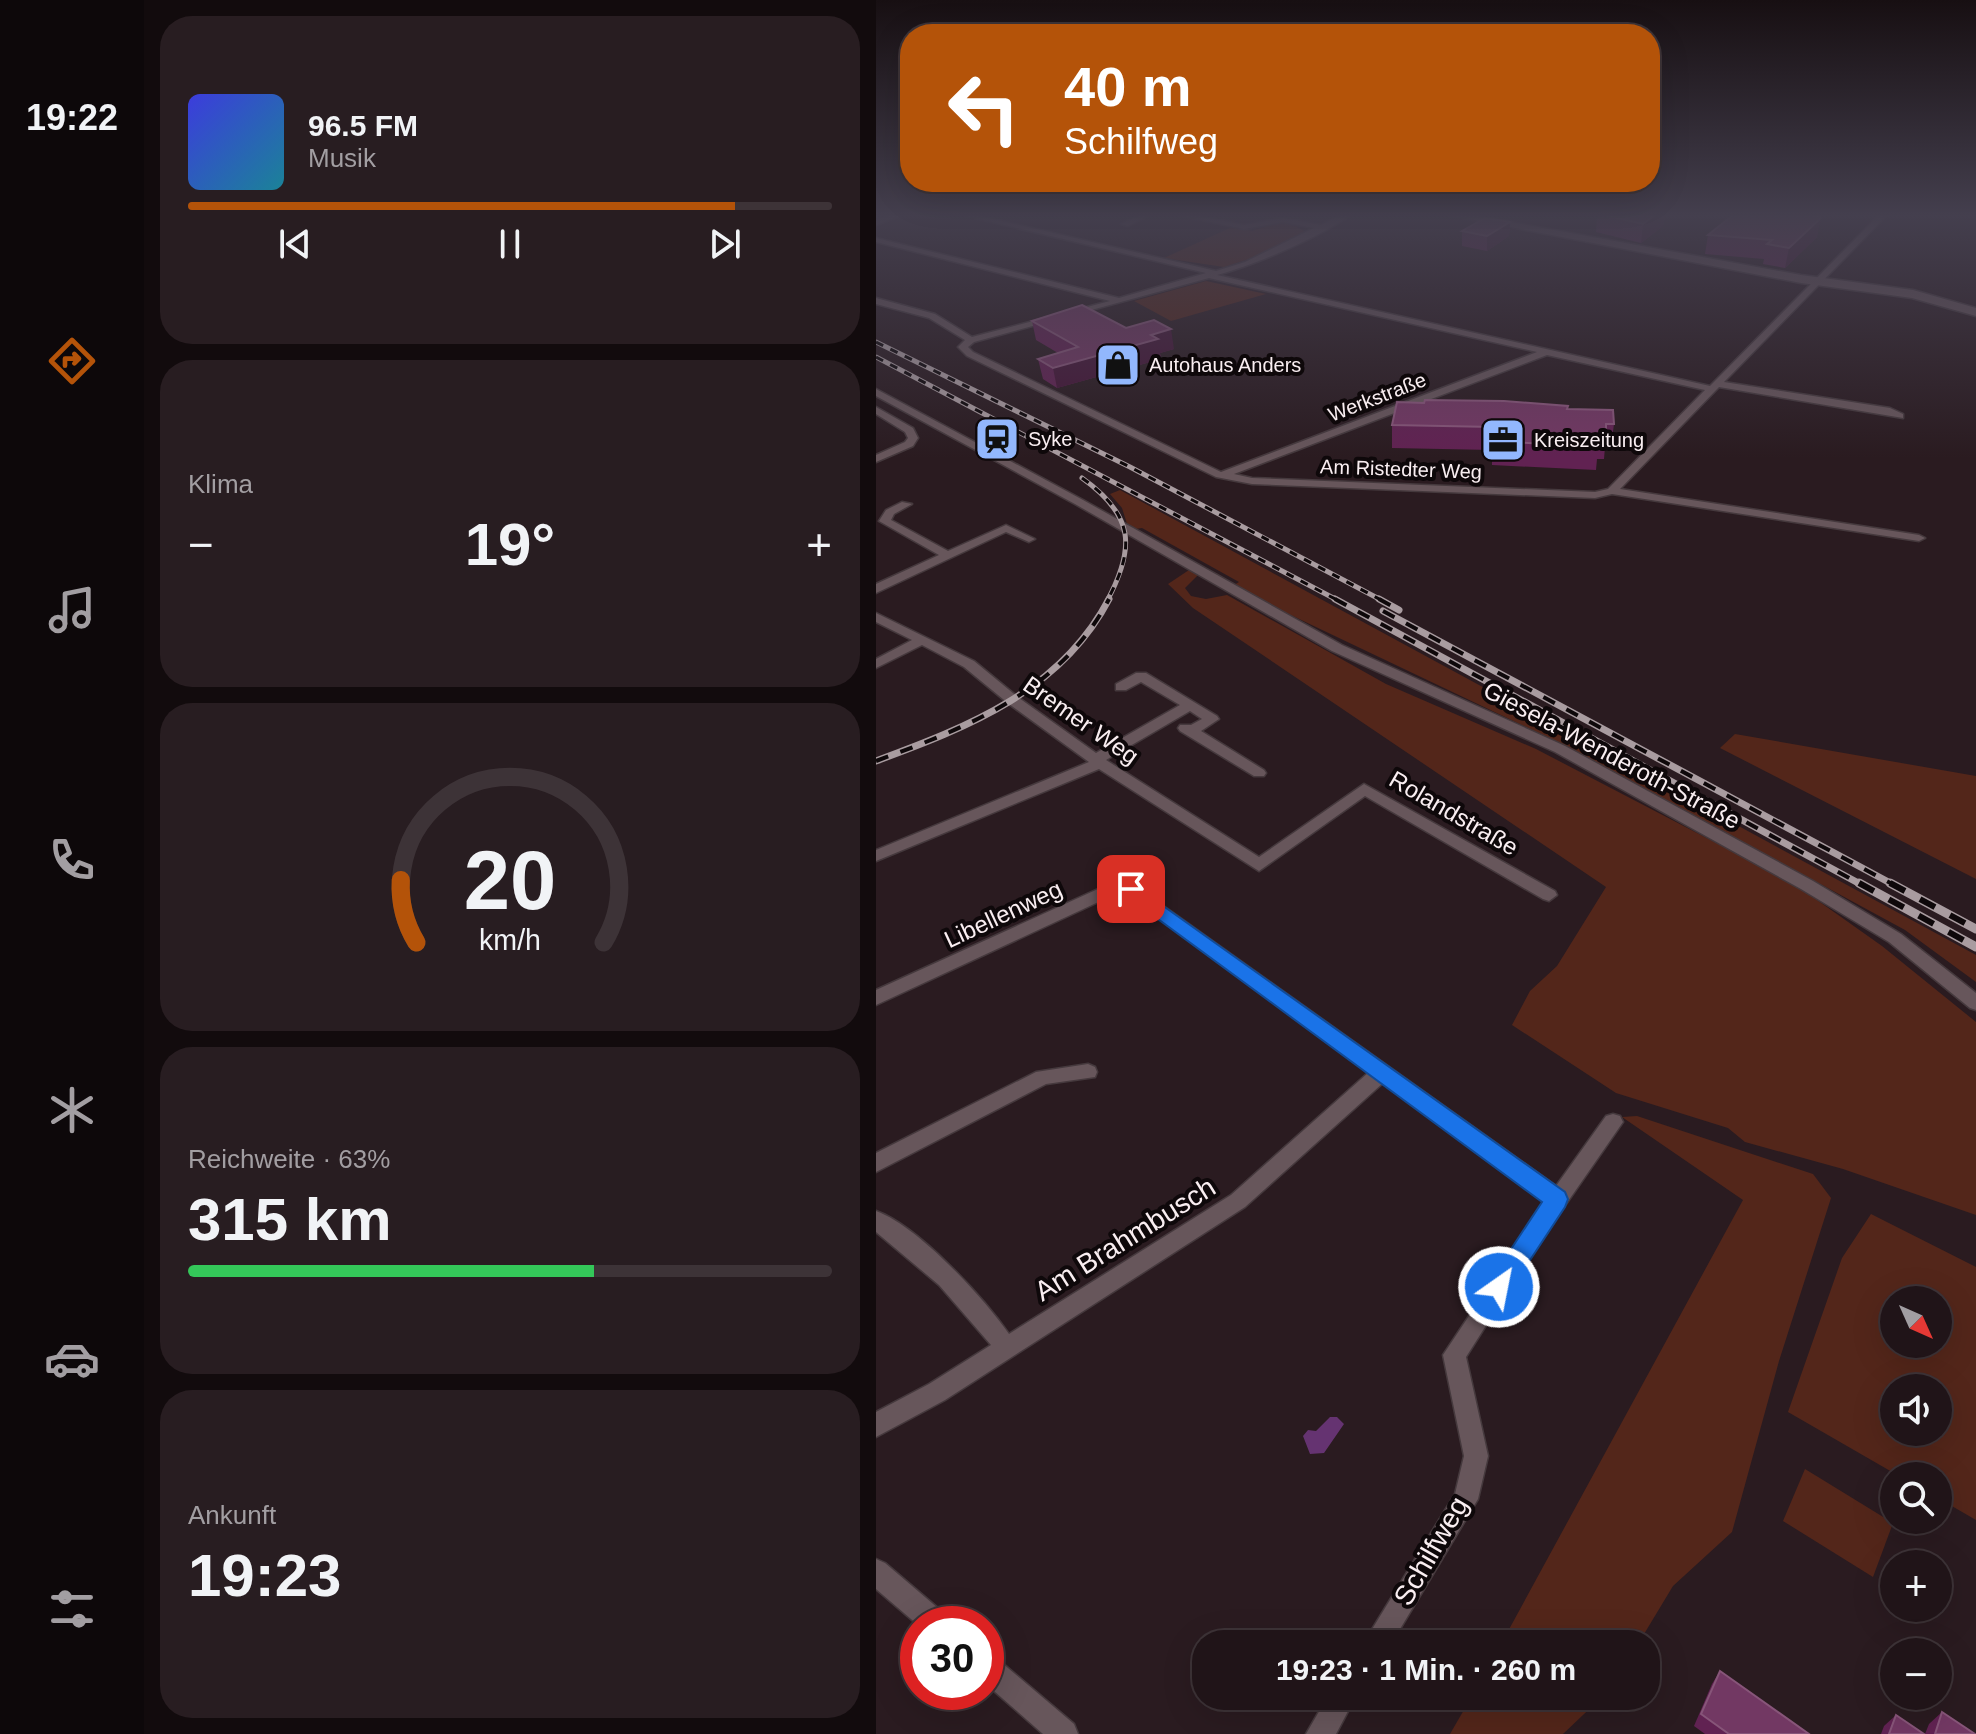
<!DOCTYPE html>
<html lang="de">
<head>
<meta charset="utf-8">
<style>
	:root { --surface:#201418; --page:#281d21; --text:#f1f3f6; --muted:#a29ea2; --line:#3d3337; --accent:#b45309 }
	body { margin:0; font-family:Helvetica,sans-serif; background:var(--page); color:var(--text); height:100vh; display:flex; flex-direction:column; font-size:30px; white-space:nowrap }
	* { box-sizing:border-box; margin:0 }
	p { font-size:26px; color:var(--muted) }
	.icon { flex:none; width:44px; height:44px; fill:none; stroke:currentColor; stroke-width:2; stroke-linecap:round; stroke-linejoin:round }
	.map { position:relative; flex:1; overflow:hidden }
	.sheet { display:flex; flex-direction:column; gap:16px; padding:16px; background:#120b0d; width:732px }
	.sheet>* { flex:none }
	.hud { position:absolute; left:24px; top:24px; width:760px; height:168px; border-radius:32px; box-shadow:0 8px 32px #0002,0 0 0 2px var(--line); background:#b45309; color:#fff; overflow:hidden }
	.needle { width:52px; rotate:135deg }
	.tools { position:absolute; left:1004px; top:1286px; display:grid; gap:16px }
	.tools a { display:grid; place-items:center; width:72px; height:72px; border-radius:50%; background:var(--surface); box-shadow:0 8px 32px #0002,0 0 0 2px var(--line); font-size:40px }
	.speed { position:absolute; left:24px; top:1606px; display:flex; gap:16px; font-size:40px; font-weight:700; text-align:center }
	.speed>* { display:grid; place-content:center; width:104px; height:104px; border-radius:50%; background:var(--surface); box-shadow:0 8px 32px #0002,0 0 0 2px var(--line); line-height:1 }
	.speed .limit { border:12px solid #d22; background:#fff; color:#111 }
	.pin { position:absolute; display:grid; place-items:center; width:68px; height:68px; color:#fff; margin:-34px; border-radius:16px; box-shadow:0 4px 12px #0006 }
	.me { position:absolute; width:88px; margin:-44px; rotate:33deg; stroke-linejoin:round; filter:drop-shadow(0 0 6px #0008) }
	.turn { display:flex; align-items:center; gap:28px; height:168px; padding:0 32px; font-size:36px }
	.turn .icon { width:104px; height:104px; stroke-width:2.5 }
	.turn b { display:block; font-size:56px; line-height:68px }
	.big { font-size:60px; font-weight:700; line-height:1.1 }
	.sheet .card { flex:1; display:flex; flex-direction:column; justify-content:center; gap:12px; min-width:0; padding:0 28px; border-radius:32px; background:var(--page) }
	.sheet .dial { align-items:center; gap:0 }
	.dial svg { height:208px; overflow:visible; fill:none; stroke:var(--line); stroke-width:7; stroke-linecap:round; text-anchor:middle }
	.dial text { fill:var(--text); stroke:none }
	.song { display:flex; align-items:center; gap:24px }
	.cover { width:96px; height:96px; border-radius:12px; background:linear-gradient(135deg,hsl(240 70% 55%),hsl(190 70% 35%)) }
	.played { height:8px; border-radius:4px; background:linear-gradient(90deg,var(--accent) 85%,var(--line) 85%) }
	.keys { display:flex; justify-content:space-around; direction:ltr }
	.heat { display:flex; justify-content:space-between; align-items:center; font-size:44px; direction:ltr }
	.charge { height:12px; border-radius:6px; background:linear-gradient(90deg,#34c759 63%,var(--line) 0) }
	.trip { position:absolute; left:316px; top:1630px; width:468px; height:80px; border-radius:32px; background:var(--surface); box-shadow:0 8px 32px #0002,0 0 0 2px var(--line); font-weight:700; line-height:80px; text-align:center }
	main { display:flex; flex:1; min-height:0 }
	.tabs { display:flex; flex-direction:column; width:144px; justify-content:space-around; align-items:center; background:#0d080a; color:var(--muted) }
	.tabs .icon { width:56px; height:56px }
	.tabs .selected { color:var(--accent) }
	.tabs b { font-size:36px; color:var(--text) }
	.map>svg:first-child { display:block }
	.green { fill:#53261a; fill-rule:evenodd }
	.water { fill:#653371 }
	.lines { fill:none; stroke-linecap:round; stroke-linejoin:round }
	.street-casing { stroke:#45393d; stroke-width:3 }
	.secondary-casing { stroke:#45393d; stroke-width:3 }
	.street { fill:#67565b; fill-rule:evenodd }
	.secondary { fill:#67565b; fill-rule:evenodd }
	.rail-far2-casing { stroke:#a99ca0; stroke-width:5 }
	.rail-far1-casing { stroke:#a99ca0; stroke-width:7 }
	.rail-casing { stroke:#a99ca0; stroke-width:9 }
	.rail-far2 { stroke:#0e080a; stroke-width:3; stroke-dasharray:8; stroke-linecap:butt }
	.rail-far1 { stroke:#0e080a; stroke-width:4; stroke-dasharray:13; stroke-linecap:butt }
	.rail { stroke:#0e080a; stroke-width:6; stroke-dasharray:17; stroke-linecap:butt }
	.wall { fill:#612252 }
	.shaded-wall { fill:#441637 }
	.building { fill:#723863; stroke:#875579; stroke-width:2 }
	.route { fill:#1a73e8; stroke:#114b97; stroke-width:2 }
	.labels { text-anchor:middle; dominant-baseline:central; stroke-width:8; stroke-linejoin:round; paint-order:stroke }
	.far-poi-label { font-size:20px; fill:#f9eef1; stroke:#0e080a; text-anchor:start }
	.far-street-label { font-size:20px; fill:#f9eef1; stroke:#0e080a }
	.street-label { font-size:24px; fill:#f9eef1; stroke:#0e080a }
	.near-street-label { font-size:28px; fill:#f9eef1; stroke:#0e080a }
</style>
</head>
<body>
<main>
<nav class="tabs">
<b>19:22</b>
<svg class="icon selected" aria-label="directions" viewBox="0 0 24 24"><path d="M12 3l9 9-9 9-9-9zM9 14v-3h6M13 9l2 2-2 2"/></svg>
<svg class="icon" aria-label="music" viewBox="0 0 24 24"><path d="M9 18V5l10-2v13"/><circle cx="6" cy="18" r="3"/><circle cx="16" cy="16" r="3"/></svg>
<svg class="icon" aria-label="phone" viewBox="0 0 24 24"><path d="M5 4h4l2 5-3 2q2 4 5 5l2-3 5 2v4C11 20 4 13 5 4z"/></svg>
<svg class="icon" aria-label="climate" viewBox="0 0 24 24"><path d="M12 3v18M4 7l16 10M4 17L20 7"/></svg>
<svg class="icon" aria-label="car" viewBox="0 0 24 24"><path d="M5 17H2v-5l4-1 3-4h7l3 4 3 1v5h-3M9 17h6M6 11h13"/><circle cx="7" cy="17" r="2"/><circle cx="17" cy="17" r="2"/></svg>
<svg class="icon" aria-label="filters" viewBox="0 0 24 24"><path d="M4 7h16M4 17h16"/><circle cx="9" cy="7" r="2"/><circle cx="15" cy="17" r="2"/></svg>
</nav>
<section class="sheet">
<div class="card">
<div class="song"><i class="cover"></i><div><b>96.5 FM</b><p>Musik</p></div></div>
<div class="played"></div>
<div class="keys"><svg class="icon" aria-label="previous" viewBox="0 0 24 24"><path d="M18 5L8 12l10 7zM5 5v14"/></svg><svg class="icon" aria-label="pause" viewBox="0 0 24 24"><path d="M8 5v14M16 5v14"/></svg><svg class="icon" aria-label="next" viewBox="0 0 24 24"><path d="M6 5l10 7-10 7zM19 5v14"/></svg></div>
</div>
<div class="card"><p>Klima</p>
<div class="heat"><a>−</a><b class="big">19°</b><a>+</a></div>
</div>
<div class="card dial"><svg viewBox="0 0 100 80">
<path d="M14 69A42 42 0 1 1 86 69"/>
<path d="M14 69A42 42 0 0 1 8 45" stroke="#b45309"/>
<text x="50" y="56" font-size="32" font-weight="700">20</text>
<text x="50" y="72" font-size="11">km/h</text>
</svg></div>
<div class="card"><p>Reichweite · 63%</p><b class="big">315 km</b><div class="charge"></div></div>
<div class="card"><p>Ankunft</p><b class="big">19:23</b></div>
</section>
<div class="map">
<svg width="1100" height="1734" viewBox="0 0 1100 1734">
	<rect width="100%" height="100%" fill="#2a1b20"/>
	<g class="green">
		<polygon points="404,222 420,226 429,232 376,258 348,267 288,258 356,227 376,231"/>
		<polygon points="330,281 390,294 295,321 258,301"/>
		<polygon points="244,490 1100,955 1100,982 1029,930 692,747 400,608 358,585 363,582 266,528 253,530 246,508 234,494"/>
		<polygon points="313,570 322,575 309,588 315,596 330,599 351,595 510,684 660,749 917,883 1006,946 1100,1022 1100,1215 967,1169 869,1142 852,1128 740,1093 636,1025 654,991 681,966 730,887 317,608 292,584"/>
		<polygon points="859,734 1100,776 1100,879 844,748"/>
		<polygon points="761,1116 937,1174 955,1198 903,1361 856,1532 797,1586 762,1644 625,1644 867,1200 746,1117"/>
		<path d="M995 1214 1100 1267V1520L1062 1498V1476H1023L912 1412 966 1258ZM1018 1300H1062V1344H1018ZM1018 1388H1062V1432H1018Z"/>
		<polygon points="929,1469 1017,1523 997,1577 907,1521"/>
		<polygon points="596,1696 727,1696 687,1734 574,1734"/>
	</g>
	<polygon class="water" points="454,1417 461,1417 468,1424 448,1453 434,1454 427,1436 432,1430 440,1431"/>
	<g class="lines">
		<g class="street-casing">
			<g id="street">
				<polygon points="15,215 26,215 0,225 0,220"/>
				<path d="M86 215H100L340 271 369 262 438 228 407 222 368 229 303 215H318L368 225 407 218 445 225 465 215H475C441 238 382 264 341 275L834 386 1003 215H1011L848 382 1014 408 1027 414V418L843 387 744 489 1043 535 1049 538 1043 541 736 494 719 498 376 484 340 477 91 356 82 347 89 340 53 318 0 304V298L59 314 96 337 234 301 0 242V238L243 298 330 273ZM333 278 661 352 345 472 97 352 92 347 98 342ZM671 355 829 390 732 489 719 492 376 478 358 474Z"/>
				<polygon points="264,215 274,215 252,226 245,224"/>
				<polygon points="0,389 207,500 466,645 689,746 937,881 1025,934 1100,993 1100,1010 1094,1008 1013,942 925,889 679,752 456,651 199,504 0,396"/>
				<polygon points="0,407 37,428 42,438 37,446 0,462 0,455 29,442 32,438 29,432 0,414"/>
				<polygon points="26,502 36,504 18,514 15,520 72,551 130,525 159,539 153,542 130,532 0,593 0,584 63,555 3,521 10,510"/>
				<polygon points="0,613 98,661 143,698 220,753 304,705 265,682 250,690 240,690 240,684 260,673 270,673 341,716 343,719 325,731 388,770 390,773 388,776 378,776 304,731 302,728 304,725 315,725 326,719 314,711 230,760 383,857 488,784 679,891 681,895 673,901 667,899 489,796 383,871 223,769 0,861 0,850 213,762 133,704 88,667 46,645 0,668 0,659 36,640 0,622"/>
				<path d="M255 883 680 1186 730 1116 737 1114 744 1116 747 1122 654 1256 590 1357 612 1456 602 1499 515 1644H487L579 1494 588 1456 567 1355 669 1202 507 1083 369 1207 69 1400 0 1437V1412L53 1384 115 1345 63 1285 0 1232V1211C42 1226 107 1297 133 1334L355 1195 493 1072 252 895 231 898 0 1005V990L222 889Z"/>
				<polygon points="212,1064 219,1067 221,1072 219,1077 170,1084 0,1172 0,1153 160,1072"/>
				<polygon points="0,1559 9,1563 70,1615 74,1624 42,1625 0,1589"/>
				<polygon points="110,1653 119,1657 198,1724 202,1734 167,1734 110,1684"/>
				<polygon points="452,1696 480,1696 460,1734 430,1734"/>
			</g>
		</g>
		<g class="secondary-casing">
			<polygon id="secondary" points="572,215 596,215 925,275 1037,290 1100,308 1100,316 1036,298 925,283"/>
		</g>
		<use href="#street" class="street"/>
		<use href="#secondary" class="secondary"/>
		<g class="rail-far2-casing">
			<g id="rail-far2">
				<polyline points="0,342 254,467 507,601"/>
				<polyline points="0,357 463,601"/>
				<path d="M206 478C258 515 260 547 231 601"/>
			</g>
		</g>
		<g class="rail-far1-casing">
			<g id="rail-far1">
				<polyline points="459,599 986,885"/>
				<polyline points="503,599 523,610"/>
				<polyline points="507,611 1018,885"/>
				<path d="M0 761C92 727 185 691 233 599"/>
			</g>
		</g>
		<g class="rail-casing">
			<g id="rail">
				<polyline points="983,883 1100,947"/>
				<polyline points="1014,883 1100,929"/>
			</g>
		</g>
		<use href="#rail-far2" class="rail-far2"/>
		<use href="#rail-far1" class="rail-far1"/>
		<use href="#rail" class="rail"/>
	</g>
	<g class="wall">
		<polygon points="721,215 789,215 787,226 765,243 720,232"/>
		<polygon points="857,215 942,215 941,237 909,268 887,264 888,259 829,254 832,235"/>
		<polygon points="634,222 633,236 611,251 586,246 586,231"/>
		<polygon points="156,321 250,328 298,349 284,353 285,359 181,388 167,379 162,359 182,353 160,340"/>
		<polygon points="738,424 735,447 729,447 728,459 721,459 720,470 616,465 616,450 516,448 516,425"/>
		<polygon points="844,1671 933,1734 829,1734 818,1726 836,1684"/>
		<polygon points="1066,1712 1099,1734 1049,1734 1053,1724"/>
		<polygon points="1020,1715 1048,1734 1005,1734 1008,1726"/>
	</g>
	<g class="shaded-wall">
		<polygon points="779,215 789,215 787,226 765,243 767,224"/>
		<polygon points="945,218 941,237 909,268 913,248"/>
		<polygon points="634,222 633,236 611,251 611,236"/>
		<polygon points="295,329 298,349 284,353 285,359 181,388 177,368"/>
	</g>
	<g class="building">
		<polygon points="728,215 779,215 767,224"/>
		<polygon points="857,215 940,215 945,218 913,248 891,244 896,240 832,235"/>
		<polygon points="609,218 634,222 611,236 586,231"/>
		<polygon points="206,305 250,328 278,320 295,329 275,335 282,339 177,368 162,359 202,347 156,321"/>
		<polygon points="549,400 628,401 692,406 691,409 737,410 738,424 730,424 730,436 722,436 722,447 617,441 618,427 516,425 521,402 548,403"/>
		<polygon points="844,1671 933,1734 853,1734 825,1714"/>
		<polygon points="1066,1712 1099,1734 1059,1734"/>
		<polygon points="1020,1715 1048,1734 1013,1734"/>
	</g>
	<linearGradient id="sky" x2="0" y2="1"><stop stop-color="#170f12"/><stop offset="0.47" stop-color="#443f4e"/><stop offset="1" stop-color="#443f4e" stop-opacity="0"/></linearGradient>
	<rect width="1100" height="458" fill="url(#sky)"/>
	<polygon class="route" points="255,883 689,1192 692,1199 689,1207 631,1295 623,1298 614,1295 610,1287 666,1202 248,894 245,889"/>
	<defs>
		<g id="shop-square" transform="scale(2.3)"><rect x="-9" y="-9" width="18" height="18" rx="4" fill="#92b7fd" stroke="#0e080a"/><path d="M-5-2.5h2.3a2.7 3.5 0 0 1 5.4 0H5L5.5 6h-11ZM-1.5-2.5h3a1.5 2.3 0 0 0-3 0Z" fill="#111"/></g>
		<g id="station-square" transform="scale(2.3)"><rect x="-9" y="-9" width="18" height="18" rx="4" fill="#92b7fd" stroke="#0e080a"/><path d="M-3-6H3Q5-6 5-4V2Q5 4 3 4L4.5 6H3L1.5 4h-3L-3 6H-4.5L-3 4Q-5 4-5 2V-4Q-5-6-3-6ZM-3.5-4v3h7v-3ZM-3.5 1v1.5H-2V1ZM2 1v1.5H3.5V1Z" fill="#111"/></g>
		<g id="office-square" transform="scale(2.3)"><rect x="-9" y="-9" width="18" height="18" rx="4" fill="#92b7fd" stroke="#0e080a"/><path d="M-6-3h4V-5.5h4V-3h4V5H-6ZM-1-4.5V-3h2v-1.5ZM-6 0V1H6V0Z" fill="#111"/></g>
	</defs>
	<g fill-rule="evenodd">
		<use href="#shop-square" x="242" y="365"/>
		<use href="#station-square" x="121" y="439"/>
		<use href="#office-square" x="627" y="440"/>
	</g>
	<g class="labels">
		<g class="far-poi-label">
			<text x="273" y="365">Autohaus Anders</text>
			<text x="152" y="439">Syke</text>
			<text x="658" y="440">Kreiszeitung</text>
		</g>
		<g class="far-street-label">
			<text transform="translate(501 397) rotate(-21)">Werkstraße</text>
			<text transform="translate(525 469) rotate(2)">Am Ristedter Weg</text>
		</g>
		<g class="street-label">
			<text transform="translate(205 720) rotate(35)">Bremer Weg</text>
			<text transform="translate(736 755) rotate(28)">Giesela-Wenderoth-Straße</text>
			<text transform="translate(578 813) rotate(30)">Rolandstraße</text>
			<text transform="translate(127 914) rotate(-25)">Libellenweg</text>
		</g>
		<g class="near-street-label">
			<text transform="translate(249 1239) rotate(-32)">Am Brahmbusch</text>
			<text transform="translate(555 1551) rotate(-60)">Schilfweg</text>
		</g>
	</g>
</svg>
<div class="tools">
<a><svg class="needle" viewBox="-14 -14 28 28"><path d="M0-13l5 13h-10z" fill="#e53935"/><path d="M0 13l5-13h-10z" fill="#a29ea2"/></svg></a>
<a><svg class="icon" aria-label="sound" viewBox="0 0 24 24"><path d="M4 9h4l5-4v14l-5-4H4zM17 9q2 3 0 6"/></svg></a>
<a><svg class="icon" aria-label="search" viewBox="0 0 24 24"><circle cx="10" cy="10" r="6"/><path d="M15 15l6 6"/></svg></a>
<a>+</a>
<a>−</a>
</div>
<div class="speed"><div class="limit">30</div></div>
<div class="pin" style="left:255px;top:889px;background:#d93025"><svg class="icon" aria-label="arrive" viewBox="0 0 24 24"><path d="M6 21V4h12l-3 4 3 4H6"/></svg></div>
<svg class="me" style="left:623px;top:1287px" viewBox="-20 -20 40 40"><circle r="17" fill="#1a73e8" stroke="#fff" stroke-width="3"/><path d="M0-11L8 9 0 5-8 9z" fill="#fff"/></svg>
<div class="trip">19:23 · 1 Min. · 260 m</div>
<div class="hud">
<div class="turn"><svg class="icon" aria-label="left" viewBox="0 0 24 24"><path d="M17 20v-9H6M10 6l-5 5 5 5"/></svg><div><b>40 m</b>Schilfweg</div></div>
</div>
</div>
</main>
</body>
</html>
